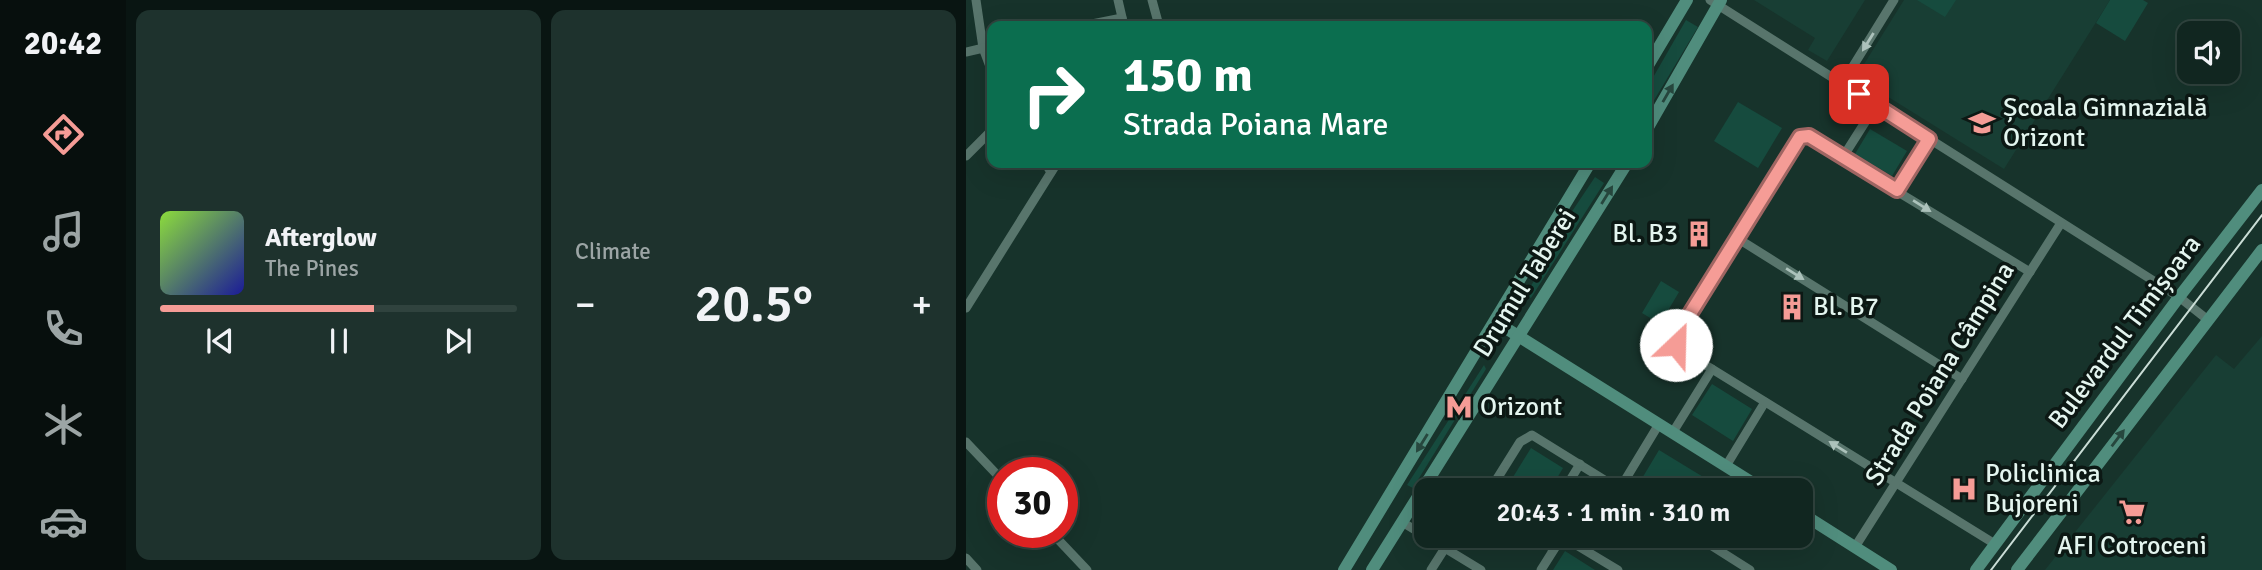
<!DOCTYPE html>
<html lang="en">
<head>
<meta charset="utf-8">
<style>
	:root { --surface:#112620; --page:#1e322d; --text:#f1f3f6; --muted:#9ca5a5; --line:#30433e; --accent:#f59c96 }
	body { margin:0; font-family:Signika,sans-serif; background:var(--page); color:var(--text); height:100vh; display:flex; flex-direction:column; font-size:26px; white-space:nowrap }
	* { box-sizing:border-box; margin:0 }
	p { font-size:23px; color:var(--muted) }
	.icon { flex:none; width:38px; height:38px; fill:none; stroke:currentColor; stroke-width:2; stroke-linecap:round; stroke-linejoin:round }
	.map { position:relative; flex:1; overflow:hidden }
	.sheet { display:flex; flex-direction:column; gap:10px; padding:10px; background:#091512; width:840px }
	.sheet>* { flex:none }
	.top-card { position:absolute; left:21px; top:21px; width:665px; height:147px; border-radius:14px; box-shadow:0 7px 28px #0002,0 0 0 2px var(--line); background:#0b6e4f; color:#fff; overflow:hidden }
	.fabs { position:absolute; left:1211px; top:21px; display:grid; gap:14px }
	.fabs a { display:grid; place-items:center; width:63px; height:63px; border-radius:14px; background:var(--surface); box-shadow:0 7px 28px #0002,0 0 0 2px var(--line); font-size:35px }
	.speed { position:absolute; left:21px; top:457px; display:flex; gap:14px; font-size:35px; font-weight:700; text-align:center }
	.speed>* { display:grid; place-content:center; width:91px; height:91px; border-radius:50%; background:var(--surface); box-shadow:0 7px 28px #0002,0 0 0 2px var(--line); line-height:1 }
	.speed .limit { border:10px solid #d22; background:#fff; color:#111 }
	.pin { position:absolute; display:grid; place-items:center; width:60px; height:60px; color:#fff; margin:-30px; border-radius:14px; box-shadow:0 4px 10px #0006 }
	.me { position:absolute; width:77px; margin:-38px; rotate:24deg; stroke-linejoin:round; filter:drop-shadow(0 0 5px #0008) }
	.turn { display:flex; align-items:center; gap:24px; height:147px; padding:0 21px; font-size:32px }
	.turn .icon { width:91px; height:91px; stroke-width:2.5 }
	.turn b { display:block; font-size:49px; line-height:60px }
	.big { font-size:52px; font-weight:600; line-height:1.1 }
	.sheet .widget { flex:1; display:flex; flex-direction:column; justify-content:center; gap:10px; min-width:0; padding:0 24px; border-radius:14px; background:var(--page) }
	.song { display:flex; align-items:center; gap:21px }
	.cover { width:84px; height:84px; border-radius:10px; background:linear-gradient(135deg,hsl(90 70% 55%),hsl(240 70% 35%)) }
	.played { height:7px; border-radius:4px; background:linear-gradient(90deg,var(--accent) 60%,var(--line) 60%) }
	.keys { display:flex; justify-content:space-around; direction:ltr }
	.heat { display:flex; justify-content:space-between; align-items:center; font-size:38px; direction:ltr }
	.sheet .tiles { flex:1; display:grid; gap:10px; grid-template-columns:repeat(2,1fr) }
	.trip { position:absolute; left:448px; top:478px; width:399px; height:70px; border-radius:14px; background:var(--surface); box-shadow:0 7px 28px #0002,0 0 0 2px var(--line); font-weight:600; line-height:70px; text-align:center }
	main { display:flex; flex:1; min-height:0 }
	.tab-bar { display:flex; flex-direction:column; width:126px; justify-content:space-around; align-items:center; background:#070f0d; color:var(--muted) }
	.tab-bar .icon { width:49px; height:49px }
	.tab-bar .on { color:var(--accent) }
	.tab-bar b { font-size:32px; color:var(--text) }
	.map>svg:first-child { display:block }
	.built { fill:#183e34 }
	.green { fill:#164b3e }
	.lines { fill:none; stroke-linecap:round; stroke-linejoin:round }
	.street { stroke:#58756c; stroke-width:9 }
	.secondary { stroke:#508d7d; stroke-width:12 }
	.tram { stroke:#caddd6; stroke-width:2 }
	.oneway { fill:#acc2bb }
	.oneway2 { fill:#27473e }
	.route-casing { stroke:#9f6562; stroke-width:18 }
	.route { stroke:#f59c96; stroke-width:12 }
	.labels { text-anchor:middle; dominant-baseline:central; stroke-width:7; stroke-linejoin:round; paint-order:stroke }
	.poi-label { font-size:26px; fill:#e4f5ef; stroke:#0c1814; text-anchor:start }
	.street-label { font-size:26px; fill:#e4f5ef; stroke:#0c1814 }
</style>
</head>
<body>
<main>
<nav class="tab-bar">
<b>20:42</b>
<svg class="icon on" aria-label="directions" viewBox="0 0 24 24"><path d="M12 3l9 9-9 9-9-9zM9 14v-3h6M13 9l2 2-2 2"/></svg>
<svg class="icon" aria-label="music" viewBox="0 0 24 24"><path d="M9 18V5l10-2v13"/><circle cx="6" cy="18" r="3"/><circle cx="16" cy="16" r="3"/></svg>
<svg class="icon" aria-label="phone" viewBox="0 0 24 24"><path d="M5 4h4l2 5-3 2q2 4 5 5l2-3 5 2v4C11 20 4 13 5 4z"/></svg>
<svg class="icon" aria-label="climate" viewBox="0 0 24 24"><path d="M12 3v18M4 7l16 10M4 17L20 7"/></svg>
<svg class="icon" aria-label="car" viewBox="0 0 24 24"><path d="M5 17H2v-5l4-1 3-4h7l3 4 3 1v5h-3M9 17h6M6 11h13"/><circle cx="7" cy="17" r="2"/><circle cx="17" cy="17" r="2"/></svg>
</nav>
<section class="sheet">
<div class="tiles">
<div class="widget">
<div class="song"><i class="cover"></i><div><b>Afterglow</b><p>The Pines</p></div></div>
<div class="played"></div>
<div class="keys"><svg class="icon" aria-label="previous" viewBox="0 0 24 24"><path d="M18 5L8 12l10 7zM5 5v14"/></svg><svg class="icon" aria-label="pause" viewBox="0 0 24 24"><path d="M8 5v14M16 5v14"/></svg><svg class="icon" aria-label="next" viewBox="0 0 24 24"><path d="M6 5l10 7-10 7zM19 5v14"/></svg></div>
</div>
<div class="widget"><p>Climate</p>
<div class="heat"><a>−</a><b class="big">20.5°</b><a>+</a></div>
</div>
</div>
</section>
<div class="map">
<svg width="1296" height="570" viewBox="0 0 1296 570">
	<rect width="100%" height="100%" fill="#17332b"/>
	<g class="built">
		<polygon points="788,0 899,0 861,61 842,50 849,38"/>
		<polygon points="938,0 1144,0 1038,169 890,77"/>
		<polygon points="1296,336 1296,570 1079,570 1250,355 1268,369"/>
	</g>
	<g class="green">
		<polygon points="951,0 990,0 979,17"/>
		<polygon points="1144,0 1177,0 1182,3 1159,41 1130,23"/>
		<polygon points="720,20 732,27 681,112 681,88"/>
		<polygon points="772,102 816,128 792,168 748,141"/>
		<polygon points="904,129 941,151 926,176 889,154"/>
		<polygon points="629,177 638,183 565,298 559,295 596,237 603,216"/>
		<polygon points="695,281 713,292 694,324 676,313"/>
		<polygon points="518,365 520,369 447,488 441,485"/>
		<polygon points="746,384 786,409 767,441 726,415"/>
		<polygon points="565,448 597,468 584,490 539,490"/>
		<polygon points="693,450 752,486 750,490 669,490"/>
		<polygon points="599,551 629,570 587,570"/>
	</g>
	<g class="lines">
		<g class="street">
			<polyline points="10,0 17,48 26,72"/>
			<polyline points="152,0 158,26"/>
			<polyline points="186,0 192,22 189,26"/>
			<polyline points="744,0 1213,297 1242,320"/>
			<polyline points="116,26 156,18"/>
			<polyline points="0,52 26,46"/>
			<polyline points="876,84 928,0"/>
			<polyline points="0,156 26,130"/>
			<polyline points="877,157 910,105"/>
			<polyline points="79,163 85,172"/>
			<polyline points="931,190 963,139"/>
			<polyline points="771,238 996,379"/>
			<polyline points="0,308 91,163"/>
			<polyline points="707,432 746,369"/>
			<polyline points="0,442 37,481"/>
			<polyline points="760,466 799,402"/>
			<polyline points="524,490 554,442 566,435 653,489"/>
			<polyline points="598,490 614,464"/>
			<polyline points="653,490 693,424"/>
			<polyline points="765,490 774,475"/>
			<polyline points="436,522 515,570"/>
			<polyline points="85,532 121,570"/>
			<polyline points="567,536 588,549"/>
			<path d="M708 536C718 542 728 547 737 536"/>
			<polyline points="735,539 784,570"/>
			<polyline points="1029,544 712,348 709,338 830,143 838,135 1064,272"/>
			<polyline points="889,547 1095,223"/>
			<polyline points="0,558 11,570"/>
			<polyline points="465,570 479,548"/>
			<polyline points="575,570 592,543 602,540 652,570"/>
		</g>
		<g class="secondary">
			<polyline points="681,67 721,0"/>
			<polyline points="681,129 755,0"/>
			<polyline points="530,322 798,490"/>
			<polyline points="835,513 925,570"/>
			<polyline points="378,570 624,163"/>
			<polyline points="406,570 661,163"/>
			<polyline points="1010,570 1213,297 1296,190"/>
			<polyline points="1051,570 1296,250"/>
		</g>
		<polyline class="tram" points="1025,570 1296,215"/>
	</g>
	<defs><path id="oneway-solid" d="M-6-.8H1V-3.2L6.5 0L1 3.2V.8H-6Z" transform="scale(1.75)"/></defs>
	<g class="oneway">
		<use href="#oneway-solid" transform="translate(902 42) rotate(122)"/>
		<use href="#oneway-solid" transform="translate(956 206) rotate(32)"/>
		<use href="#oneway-solid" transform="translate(829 274) rotate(32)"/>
		<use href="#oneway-solid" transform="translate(872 447) rotate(-148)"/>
	</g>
	<g class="oneway2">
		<use href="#oneway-solid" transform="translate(702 93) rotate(-60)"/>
		<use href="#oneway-solid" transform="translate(641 195) rotate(-58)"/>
		<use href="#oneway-solid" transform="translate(1152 438) rotate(-53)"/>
		<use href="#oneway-solid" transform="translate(456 443) rotate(122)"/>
	</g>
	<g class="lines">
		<g class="route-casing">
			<polyline id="route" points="710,345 709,338 834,137 843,136 931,190 963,139 893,94"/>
		</g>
		<use href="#route" class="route"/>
	</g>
	<defs>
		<g id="school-bare" transform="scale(2.1)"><path d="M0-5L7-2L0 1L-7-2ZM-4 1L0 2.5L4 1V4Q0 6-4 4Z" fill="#f59c96" stroke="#0c1814" stroke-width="2.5" paint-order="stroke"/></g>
		<g id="building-bare" transform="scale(2.1)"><path d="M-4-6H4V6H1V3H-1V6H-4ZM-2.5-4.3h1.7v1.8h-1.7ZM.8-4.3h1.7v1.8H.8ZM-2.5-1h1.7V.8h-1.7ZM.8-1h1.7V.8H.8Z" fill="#f59c96" stroke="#0c1814" stroke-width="2.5" paint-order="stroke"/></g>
		<g id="metro-bare" transform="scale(2.1)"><path d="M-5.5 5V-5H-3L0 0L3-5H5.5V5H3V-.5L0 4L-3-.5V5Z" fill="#f59c96" stroke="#0c1814" stroke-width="2.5" paint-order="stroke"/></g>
		<g id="hospital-bare" transform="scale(2.1)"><path d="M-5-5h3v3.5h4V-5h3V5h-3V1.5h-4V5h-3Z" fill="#f59c96" stroke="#0c1814" stroke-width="2.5" paint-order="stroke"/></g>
		<g id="supermarket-bare" transform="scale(2.1)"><path d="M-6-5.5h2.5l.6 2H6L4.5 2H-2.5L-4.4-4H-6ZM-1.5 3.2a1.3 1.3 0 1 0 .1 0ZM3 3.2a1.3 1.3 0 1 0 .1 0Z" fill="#f59c96" stroke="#0c1814" stroke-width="2.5" paint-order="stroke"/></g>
	</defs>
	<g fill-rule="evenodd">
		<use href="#school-bare" x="1016" y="123"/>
		<use href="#building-bare" x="733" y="234"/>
		<use href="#building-bare" x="826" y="307"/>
		<use href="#metro-bare" x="493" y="407"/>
		<use href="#hospital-bare" x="998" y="489"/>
		<use href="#supermarket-bare" x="1166" y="512"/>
	</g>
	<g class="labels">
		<g class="poi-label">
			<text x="1037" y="108">Școala Gimnazială<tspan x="1037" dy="30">Orizont</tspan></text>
			<text x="712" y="234" text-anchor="end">Bl. B3</text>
			<text x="847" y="307">Bl. B7</text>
			<text x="514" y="407">Orizont</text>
			<text x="1019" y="474">Policlinica<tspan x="1019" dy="30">Bujoreni</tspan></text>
			<text x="1166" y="546" text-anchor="middle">AFI Cotroceni</text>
		</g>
		<g class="street-label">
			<text transform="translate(559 283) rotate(-58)">Drumul Taberei</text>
			<text transform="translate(1159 332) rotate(-53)">Bulevardul Timișoara</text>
			<text transform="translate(974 374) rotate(-58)">Strada Poiana Câmpina</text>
		</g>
	</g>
</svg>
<div class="fabs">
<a><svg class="icon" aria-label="sound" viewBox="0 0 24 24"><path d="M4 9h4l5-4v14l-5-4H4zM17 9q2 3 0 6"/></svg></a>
</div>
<div class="speed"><div class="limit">30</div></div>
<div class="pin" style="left:893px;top:94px;background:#d93025"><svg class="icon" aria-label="arrive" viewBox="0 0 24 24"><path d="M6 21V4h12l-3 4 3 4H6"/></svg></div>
<svg class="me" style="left:710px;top:345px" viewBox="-20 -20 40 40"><circle r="19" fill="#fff"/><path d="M0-13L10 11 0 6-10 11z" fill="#f59c96"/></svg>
<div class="trip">20:43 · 1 min · 310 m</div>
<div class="top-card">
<div class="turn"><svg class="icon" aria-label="right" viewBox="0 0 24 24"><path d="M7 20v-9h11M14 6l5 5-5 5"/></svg><div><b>150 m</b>Strada Poiana Mare</div></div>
</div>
</div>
</main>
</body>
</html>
